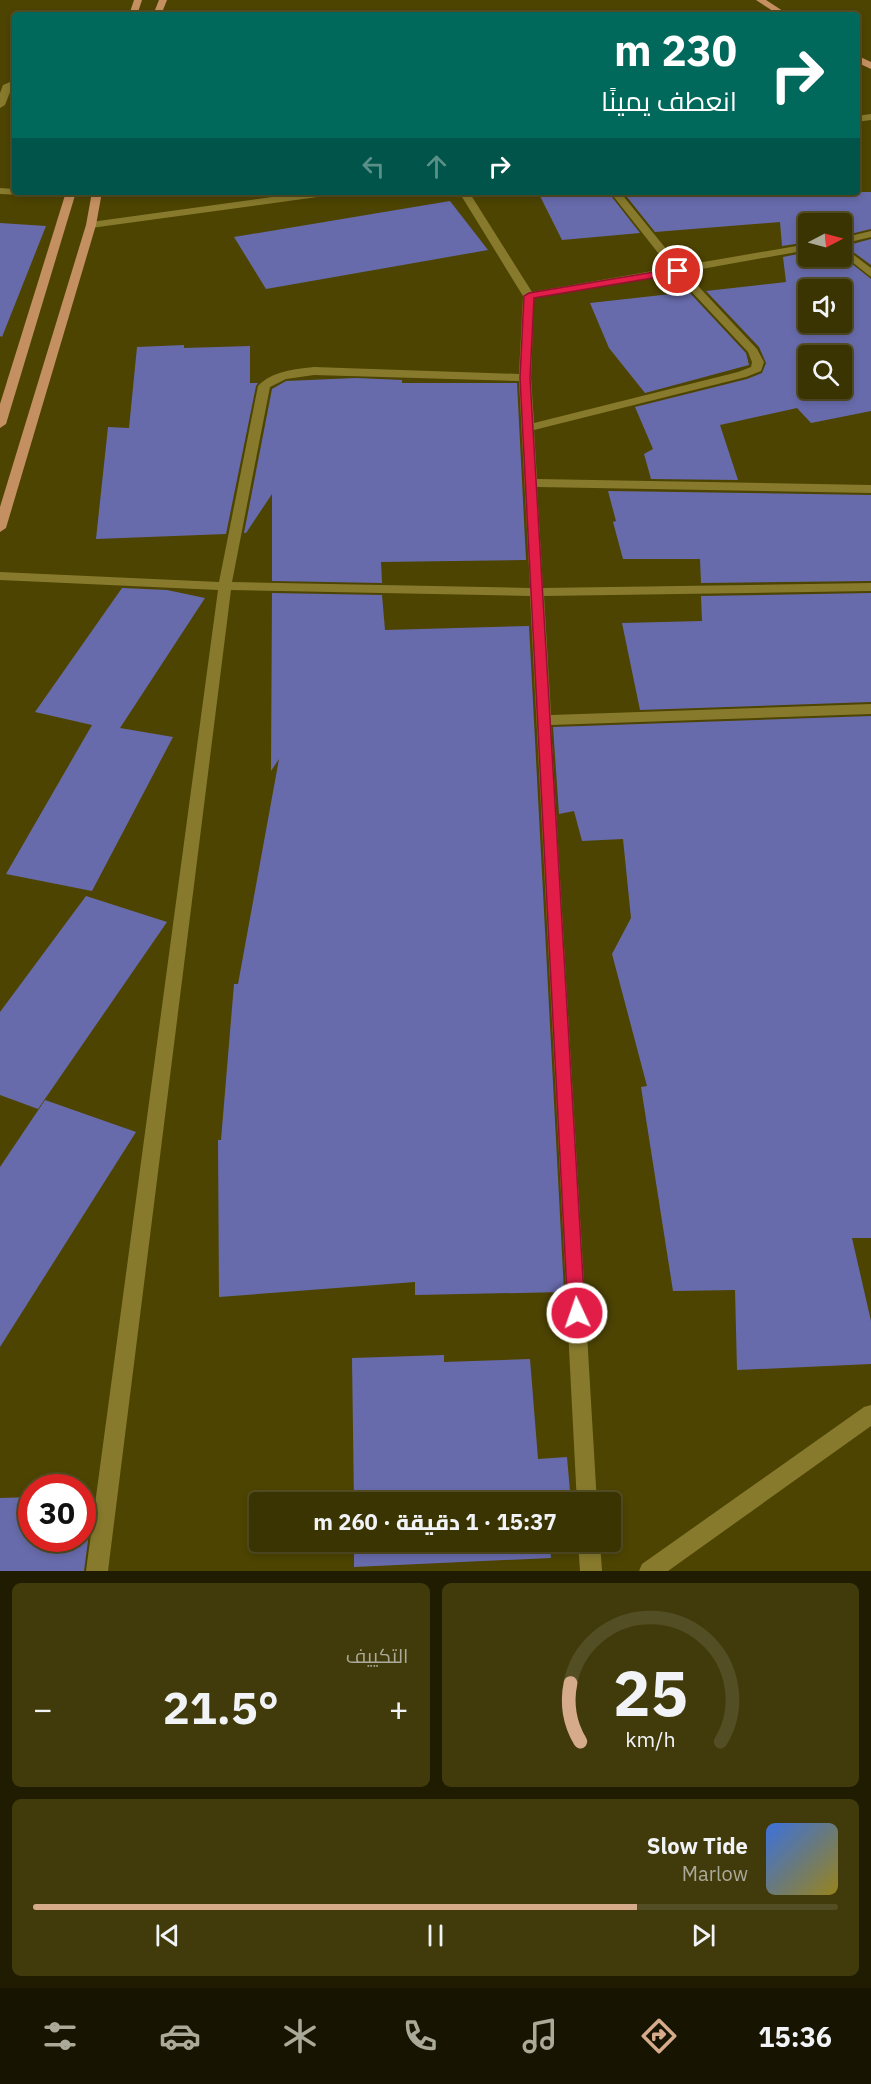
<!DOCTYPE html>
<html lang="ar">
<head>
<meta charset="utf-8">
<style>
	:root { --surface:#3a3302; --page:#413b0c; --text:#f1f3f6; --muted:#abaa99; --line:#544e24; --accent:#d6ab8b }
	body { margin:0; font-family:"IBM Plex Sans",Cairo,sans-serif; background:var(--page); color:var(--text); direction:rtl; height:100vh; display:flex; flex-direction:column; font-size:22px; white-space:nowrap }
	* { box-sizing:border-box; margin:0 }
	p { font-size:20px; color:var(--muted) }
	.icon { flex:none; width:33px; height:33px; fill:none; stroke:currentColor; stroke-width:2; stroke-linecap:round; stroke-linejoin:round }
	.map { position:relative; height:1571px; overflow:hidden; direction:ltr }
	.details { display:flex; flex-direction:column; gap:12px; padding:12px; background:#201c01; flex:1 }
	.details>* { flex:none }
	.guide { position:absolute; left:12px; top:12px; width:848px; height:183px; border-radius:6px; box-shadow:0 3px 9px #0003,0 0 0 2px var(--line); direction:rtl; background:#00695c; color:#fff; overflow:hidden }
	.needle { width:39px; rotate:84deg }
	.fabs { position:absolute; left:798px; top:213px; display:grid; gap:12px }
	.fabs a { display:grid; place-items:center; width:54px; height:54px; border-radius:6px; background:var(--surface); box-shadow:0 3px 9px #0003,0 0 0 2px var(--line); font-size:30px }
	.speed { position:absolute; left:18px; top:1474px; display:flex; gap:12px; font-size:30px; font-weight:700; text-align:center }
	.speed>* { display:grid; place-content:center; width:78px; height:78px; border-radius:50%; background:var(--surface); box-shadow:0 3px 9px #0003,0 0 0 2px var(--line); line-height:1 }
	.speed .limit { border:9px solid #d22; background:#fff; color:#111 }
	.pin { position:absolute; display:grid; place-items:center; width:51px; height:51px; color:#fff; margin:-26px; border:3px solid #fff; border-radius:50%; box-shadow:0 2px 6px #0007 }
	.me { position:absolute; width:66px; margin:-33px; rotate:357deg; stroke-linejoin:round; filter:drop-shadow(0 0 4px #0008) }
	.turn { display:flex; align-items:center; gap:21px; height:126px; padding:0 24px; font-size:27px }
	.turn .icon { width:78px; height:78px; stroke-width:2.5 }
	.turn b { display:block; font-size:42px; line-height:51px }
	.lanes { display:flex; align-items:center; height:57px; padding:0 24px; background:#0003; justify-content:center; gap:30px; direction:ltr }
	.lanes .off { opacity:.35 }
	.big { font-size:45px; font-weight:800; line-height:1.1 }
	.details .widget { flex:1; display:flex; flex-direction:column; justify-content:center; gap:9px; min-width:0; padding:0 21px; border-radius:9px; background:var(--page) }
	.details .dial { align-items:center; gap:0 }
	.dial svg { height:156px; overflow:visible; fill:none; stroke:var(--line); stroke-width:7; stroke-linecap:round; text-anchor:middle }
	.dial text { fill:var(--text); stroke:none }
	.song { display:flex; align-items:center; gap:18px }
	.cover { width:72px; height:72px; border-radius:9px; background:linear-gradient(135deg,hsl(220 70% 55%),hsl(50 70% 35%)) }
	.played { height:6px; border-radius:3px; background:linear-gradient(90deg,var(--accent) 75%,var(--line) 75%) }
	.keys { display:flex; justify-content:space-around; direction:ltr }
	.heat { display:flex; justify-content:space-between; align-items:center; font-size:33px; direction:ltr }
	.details .tiles { flex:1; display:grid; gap:12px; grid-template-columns:1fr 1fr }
	.widget:last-child { grid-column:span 2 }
	.trip { position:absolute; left:249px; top:1492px; width:372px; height:60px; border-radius:6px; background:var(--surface); box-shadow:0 3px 9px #0003,0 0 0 2px var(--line); font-weight:800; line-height:60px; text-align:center; direction:rtl }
	.tabs { display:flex; height:96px; justify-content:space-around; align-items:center; background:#171401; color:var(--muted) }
	.tabs .icon { width:42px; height:42px }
	.tabs .current { color:var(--accent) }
	.tabs b { font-size:27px; color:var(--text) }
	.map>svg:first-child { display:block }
	.building { fill:#686bab; fill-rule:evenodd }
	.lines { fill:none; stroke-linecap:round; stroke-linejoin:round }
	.street { fill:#877a2d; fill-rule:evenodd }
	.primary { fill:#c59061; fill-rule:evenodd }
	.route { fill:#e11d48; stroke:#92132f; stroke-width:1.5 }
</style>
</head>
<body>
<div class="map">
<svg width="871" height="1571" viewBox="0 0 871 1571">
	<rect width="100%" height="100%" fill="#4d4402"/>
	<g class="building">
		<polygon points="568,192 608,192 640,233 562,240 539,194"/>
		<polygon points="623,192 871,192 871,229 842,236 842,224 808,224 808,242 782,246 780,222 655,232"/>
		<polygon points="450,201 488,250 266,289 234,237"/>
		<polygon points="0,223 46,226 2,337 0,336"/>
		<polygon points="871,239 871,265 845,246"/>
		<path d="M808 252V256H842L871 279V411L811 423 797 408 720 425 738 480 651 479 644 454 653 449 635 407 747 379 762 373 766 363 759 347 706 291 786 282 783 257ZM808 290H842V322H808ZM808 356H842V388H808Z"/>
		<polygon points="689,292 746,353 749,365 645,393 609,348 590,303"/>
		<polygon points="184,345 184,348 250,346 250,383 258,383 256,386 226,534 96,539 108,427 129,428 137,347"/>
		<polygon points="356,378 402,380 402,383 517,383 526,560 381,562 382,583 272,581 272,494 246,533 244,533 272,389 286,381"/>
		<polygon points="608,491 871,495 871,581 701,583 700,559 623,559 613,522 616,521"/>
		<polygon points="122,588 167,590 205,598 120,728 173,737 92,891 6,874 92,725 35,712"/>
		<polygon points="272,593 382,595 385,630 529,626 564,1292 415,1295 415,1282 219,1297 218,1140 221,1140 234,984 238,984 279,759 271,771"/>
		<polygon points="871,593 871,702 640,710 622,623 702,621 701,596"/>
		<polygon points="871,716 871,1238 852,1238 871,1321 871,1364 737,1370 735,1290 673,1291 641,1087 647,1086 612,954 631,918 623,839 582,841 574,811 559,814 553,727"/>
		<polygon points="86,896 167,922 38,1109 0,1095 0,1012"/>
		<polygon points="45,1100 136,1132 0,1347 0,1167"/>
		<polygon points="444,1355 444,1362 530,1359 538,1459 567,1457 571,1503 354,1503 352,1358"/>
		<polygon points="82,1495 94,1495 84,1571 0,1571 0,1498 32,1497 32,1539 82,1539"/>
		<polygon points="354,1542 549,1542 551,1558 354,1567"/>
	</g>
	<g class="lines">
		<g class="street">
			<polygon points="15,80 15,86 12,87 5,105 0,108 0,93 3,85"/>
			<polygon points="871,114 871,120 856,122 856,116"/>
			<polygon points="0,188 15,189 15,192 74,192 75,194 70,197 0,194"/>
			<polygon points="309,192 337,192 332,195 91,228 86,225 91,222"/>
			<path d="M459 192H469L532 292 670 268 610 192H620L680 266 808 244V250L685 272 757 349 764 362 761 371 746 377 534 430 537 479 871 485V493L537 487 543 588 871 583V591L544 596 551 715 871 704V714L551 725 597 1503H577L530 596 231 590 108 1571H86L218 590 0 580V572L219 582 258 386C272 371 295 369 314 367L519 374 523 296ZM675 274 748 352 752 362 751 367 738 372 534 423 531 378 534 298ZM314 375 519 381 530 588 232 582 270 387 286 379Z"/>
			<polygon points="871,231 871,237 842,244 842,238"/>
			<polygon points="842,246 871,268 871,277 842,254"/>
			<polygon points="871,1405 871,1426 668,1571 639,1571 642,1564 864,1407"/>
			<polygon points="578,1542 600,1542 602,1571 580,1571"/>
		</g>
		<g class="primary">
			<polygon points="134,0 142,0 137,15 129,15"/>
			<polygon points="159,0 167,0 161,15 153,15"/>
			<polygon points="756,0 766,0 789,15 779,15"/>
			<polygon points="856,55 871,62 871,69 856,62"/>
			<polygon points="66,192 76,192 6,424 0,428 0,404"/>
			<polygon points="92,192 102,192 96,225 6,528 0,532 0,507 86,225"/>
		</g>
	</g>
	<polygon class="route" points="678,268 683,271 682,273 534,298 530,378 585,1313 583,1319 577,1321 571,1319 568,1313 520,378 524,296 529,293"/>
</svg>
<div class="fabs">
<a><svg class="needle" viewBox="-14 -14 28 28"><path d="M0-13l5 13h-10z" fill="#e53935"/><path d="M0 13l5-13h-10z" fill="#abaa99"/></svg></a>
<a><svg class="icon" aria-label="sound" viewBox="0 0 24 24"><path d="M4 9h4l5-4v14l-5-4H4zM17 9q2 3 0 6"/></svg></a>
<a><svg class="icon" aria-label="search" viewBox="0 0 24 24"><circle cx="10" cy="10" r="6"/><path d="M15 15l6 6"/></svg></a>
</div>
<div class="speed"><div class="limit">30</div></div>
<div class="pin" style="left:678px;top:271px;background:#d93025"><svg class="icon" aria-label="arrive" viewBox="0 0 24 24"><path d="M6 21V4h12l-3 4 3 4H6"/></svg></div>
<svg class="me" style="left:577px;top:1313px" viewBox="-20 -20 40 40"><circle r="17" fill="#e11d48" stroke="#fff" stroke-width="3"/><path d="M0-11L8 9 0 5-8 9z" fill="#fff"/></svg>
<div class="trip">15:37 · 1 دقيقة · 260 m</div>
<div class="guide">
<div class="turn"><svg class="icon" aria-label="right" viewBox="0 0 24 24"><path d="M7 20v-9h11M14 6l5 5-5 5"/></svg><div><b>230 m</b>انعطف يمينًا</div></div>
<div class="lanes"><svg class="icon off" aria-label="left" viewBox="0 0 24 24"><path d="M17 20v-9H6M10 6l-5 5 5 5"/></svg><svg class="icon off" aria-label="ahead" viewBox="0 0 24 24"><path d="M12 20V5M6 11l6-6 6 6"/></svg><svg class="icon" aria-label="right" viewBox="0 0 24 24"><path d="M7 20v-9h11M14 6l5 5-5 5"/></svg></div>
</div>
</div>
<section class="details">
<div class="tiles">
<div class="widget dial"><svg viewBox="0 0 100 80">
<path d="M14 69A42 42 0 1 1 86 69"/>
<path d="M14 69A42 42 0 0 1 9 39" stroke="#d6ab8b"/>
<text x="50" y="56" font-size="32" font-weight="700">25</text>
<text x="50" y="72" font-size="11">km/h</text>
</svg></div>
<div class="widget"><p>التكييف</p>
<div class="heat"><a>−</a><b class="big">21.5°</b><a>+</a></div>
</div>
<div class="widget">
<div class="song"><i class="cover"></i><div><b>Slow Tide</b><p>Marlow</p></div></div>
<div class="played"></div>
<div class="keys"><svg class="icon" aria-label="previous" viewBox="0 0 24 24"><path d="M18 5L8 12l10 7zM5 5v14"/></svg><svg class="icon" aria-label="pause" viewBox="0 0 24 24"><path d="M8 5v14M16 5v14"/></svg><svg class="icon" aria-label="next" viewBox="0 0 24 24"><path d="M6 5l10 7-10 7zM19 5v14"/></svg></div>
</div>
</div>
</section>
<nav class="tabs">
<b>15:36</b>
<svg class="icon current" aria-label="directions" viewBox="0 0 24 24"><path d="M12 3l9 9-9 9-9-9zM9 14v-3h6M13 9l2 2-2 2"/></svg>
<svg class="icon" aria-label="music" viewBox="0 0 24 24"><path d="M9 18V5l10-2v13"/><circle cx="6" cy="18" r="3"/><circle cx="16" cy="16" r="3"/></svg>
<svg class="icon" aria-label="phone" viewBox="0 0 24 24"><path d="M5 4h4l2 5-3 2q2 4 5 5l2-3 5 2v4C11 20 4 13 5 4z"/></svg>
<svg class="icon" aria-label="climate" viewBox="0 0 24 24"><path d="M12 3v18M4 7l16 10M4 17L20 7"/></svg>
<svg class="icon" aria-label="car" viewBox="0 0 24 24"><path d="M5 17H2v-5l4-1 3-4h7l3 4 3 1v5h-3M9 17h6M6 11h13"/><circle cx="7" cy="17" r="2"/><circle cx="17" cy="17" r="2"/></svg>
<svg class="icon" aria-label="filters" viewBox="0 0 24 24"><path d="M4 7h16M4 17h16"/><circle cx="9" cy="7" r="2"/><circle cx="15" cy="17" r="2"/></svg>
</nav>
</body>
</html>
